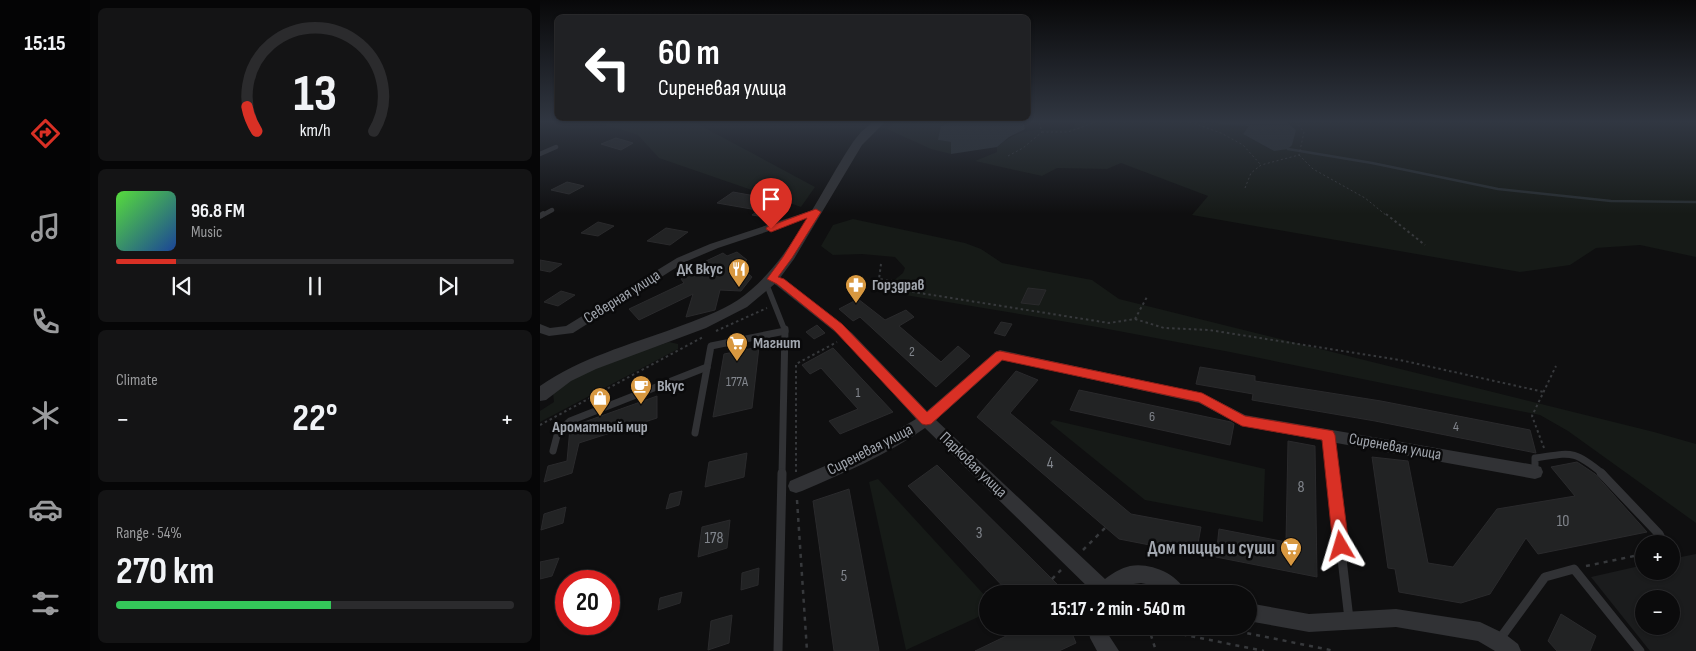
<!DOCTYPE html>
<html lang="en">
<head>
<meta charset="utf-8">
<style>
	:root { --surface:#0b0b0c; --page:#141415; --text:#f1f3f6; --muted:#9a9b9d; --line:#2b2b2d; --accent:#d93025 }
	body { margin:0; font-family:"Sofia Sans Condensed",sans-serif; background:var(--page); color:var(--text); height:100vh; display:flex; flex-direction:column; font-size:19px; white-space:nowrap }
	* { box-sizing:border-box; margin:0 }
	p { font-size:16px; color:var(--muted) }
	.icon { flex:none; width:28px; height:28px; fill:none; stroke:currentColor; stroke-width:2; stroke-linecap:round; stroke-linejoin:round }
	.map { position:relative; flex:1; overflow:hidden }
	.details { display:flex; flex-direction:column; gap:8px; padding:8px; background:#060607; width:450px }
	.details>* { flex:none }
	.top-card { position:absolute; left:15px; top:15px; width:475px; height:105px; border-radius:8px; box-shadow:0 1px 4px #0004,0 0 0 1px var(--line); background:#202124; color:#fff; overflow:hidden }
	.tools { position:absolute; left:1095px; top:535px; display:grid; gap:10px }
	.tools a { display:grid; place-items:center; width:45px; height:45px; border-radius:50%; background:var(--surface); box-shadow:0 1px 4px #0004,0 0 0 1px var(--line); font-size:25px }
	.speed { position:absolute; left:15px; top:570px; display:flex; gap:10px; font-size:25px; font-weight:700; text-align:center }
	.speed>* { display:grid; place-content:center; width:65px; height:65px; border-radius:50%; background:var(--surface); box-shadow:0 1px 4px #0004,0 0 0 1px var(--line); line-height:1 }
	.speed .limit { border:8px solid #d22; background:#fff; color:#111 }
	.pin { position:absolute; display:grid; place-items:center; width:42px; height:42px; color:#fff; margin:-51px -21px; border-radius:50% 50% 50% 0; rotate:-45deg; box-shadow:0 0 5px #0007 }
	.pin .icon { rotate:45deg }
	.me { position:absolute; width:55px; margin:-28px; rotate:353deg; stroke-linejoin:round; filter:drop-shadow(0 0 4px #0008) }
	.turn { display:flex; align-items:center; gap:18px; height:105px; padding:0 20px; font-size:22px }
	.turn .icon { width:65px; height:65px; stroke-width:2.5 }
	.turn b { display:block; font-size:35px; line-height:42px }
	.big { font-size:38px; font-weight:700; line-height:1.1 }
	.details .tile { flex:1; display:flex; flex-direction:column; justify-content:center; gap:8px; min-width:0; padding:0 18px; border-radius:8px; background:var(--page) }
	.details .dial { align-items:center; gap:0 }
	.dial svg { height:130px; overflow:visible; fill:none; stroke:var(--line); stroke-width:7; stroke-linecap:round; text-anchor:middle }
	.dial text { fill:var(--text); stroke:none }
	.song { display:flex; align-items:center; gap:15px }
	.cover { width:60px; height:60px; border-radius:8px; background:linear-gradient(135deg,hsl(110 70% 55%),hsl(220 70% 35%)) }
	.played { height:5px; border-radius:2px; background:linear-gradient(90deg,var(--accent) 15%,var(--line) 15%) }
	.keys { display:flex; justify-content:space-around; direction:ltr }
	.heat { display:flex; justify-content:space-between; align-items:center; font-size:28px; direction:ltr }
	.charge { height:8px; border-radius:4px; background:linear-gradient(90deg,#34c759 54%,var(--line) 0) }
	.trip { position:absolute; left:439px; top:585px; width:278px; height:50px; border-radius:25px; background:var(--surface); box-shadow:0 1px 4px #0004,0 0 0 1px var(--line); font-weight:700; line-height:50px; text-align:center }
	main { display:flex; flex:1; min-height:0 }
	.dock { display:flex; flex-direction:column; width:90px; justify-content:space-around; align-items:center; background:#040405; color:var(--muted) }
	.dock .icon { width:35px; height:35px }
	.dock .selected { color:var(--accent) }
	.dock b { font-size:22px; color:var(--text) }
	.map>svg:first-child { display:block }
	.built { fill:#1b1c1d; fill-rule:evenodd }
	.green { fill:#161a17 }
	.water { fill:#282e32 }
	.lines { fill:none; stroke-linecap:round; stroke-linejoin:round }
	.stream { stroke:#282e32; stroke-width:2.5 }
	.building { fill:#222324; stroke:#2a2a2c }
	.path-far2 { stroke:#37393c; stroke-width:1; stroke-dasharray:2 2.5; stroke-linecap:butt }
	.path-far1 { stroke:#37393c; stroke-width:2; stroke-dasharray:2.5 3; stroke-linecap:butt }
	.path { stroke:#37393c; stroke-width:2.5; stroke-dasharray:4 5; stroke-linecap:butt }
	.service-far3 { stroke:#313235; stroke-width:4.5 }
	.service-far2 { stroke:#313235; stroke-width:5.5 }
	.service-far1 { stroke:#313235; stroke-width:7 }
	.service { stroke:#313235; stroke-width:9 }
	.minor { fill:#313235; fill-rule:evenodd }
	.tertiary { fill:#313235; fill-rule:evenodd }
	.route { fill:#d93025; stroke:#8d1f18 }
	.labels { text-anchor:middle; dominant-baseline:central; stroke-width:5; stroke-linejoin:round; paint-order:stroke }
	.number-label { font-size:14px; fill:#81858c }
	.poi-label { font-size:16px; font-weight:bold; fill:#a2a7af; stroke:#0a0a0b; text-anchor:start }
	.street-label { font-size:16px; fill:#a2a7af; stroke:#0a0a0b }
	.near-number-label { font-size:16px; fill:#81858c }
	.near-poi-label { font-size:19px; font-weight:bold; fill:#a2a7af; stroke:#0a0a0b; text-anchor:end }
</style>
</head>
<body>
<main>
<nav class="dock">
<b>15:15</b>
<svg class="icon selected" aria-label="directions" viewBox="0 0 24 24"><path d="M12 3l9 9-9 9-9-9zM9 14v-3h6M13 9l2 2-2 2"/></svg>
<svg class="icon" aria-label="music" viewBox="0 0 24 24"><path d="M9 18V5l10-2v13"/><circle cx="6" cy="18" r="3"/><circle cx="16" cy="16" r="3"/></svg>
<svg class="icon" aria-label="phone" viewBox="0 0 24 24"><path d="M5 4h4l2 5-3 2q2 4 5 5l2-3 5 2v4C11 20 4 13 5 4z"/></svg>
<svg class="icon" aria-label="climate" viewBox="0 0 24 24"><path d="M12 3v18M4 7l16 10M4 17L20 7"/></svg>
<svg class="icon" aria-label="car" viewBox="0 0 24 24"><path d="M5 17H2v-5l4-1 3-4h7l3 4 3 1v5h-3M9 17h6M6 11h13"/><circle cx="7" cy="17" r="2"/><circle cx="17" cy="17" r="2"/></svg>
<svg class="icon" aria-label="filters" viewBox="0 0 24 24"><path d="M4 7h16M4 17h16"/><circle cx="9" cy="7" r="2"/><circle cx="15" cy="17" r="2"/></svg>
</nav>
<section class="details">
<div class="tile dial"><svg viewBox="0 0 100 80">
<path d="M14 69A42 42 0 1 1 86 69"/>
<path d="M14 69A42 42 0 0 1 8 54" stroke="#d93025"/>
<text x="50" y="56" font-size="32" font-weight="700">13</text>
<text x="50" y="72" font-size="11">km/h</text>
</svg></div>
<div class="tile">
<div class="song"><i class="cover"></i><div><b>96.8 FM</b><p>Music</p></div></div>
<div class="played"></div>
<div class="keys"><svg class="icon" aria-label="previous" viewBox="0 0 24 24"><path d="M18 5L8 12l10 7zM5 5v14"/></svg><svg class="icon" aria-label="pause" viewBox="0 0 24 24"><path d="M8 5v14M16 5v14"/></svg><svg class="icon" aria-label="next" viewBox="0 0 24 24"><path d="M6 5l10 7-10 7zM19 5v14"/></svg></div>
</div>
<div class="tile"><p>Climate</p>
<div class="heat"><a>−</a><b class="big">22°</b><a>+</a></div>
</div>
<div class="tile"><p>Range · 54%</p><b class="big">270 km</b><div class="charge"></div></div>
</section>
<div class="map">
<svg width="1156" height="651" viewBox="0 0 1156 651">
	<rect width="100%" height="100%" fill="#0f0f10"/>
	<path class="built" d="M1156 554V651H1110L1051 577 1104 565V571H1131V559ZM1104 599H1131V626H1104Z"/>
	<g class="green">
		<polygon points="57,122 154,122 275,187 261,207 119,158 98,135"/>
		<polygon points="357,122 412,122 398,140 411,142 411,154 391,149 347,129"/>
		<path d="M537 122H675L683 125 709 126 703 134 734 151 756 130 747 122H1156V257L1100 245 1056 248 1030 265 980 272 652 215 668 196 581 163 567 169 517 168 502 176 435 161 457 152V147C485 124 500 132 532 129Z"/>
		<polygon points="313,219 425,243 441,249 462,263 552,280 579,299 1114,432 1156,444 1156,523 1028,431 1000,415 690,352 557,327 341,291 363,273 365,268 355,257 322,254 293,255 281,246 293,225"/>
		<path d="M129 342 138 344V349L0 422V411L14 402 13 393C44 364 91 355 129 342Z"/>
		<polygon points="513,420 725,469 723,522 605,500 510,423"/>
		<polygon points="338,479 447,598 447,613 366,650 329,482"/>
	</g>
	<g class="water">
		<polygon points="412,122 483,122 485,129 469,137 457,147 411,154 411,142 398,140 401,126"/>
		<polygon points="675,122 747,122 756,130 752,145 748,149 734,151 703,134 709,126 683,125"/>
	</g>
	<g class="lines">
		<polyline class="stream" points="748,149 832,163 958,189 1071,201 1156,202"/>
	</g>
	<g class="building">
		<polygon points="76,138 93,143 81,150 61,144"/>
		<polygon points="27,182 44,186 29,194 11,190"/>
		<polygon points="193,192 232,199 217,210 177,203"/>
		<polygon points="227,204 239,206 224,217 212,215"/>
		<polygon points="58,222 74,226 58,236 41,233"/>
		<polygon points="126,228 148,232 130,245 107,241"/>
		<polygon points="197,252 207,260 198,265 212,277 201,291 180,290 175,310 146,317 153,294 99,320 89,309 144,283 141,279 171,265 166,261 183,253 187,256"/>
		<polygon points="0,260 22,264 10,272 0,270"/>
		<polygon points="488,288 506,290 499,305 481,303"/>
		<polygon points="21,291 35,295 18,306 4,302"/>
		<polygon points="318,299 345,320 366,310 374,317 359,326 401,362 418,346 430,356 396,387 320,317 313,321 299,309"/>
		<polygon points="461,322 472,324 465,336 454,333"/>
		<polygon points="277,325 285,333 274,339 266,332"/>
		<polygon points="219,347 212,408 173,417 184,354"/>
		<polygon points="293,348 353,412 300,434 289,421 318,409 281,368 270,374 262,365"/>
		<polygon points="660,367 715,376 715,381 841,401 990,430 996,453 835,421 712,400 713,394 656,384"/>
		<polygon points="476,371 498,380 470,413 591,514 661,527 656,554 579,539 437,417"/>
		<polygon points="539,390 691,422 694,424 690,445 530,410"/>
		<polygon points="117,396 117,418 39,443 32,473 4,482 8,466 27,461 30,428 33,426"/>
		<polygon points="748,441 775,446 777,577 676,557 679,529 746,542"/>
		<polygon points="207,453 204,477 165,487 169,462"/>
		<polygon points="832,457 868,461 888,563 913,567 957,509 1035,496 1011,467 1037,462 1055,474 1107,532 998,554 986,538 950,594 921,603 859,592 855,569 848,568"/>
		<polygon points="397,465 512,579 527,594 470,594 368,486"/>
		<polygon points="309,489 339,651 294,651 273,501"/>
		<polygon points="142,491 139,505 126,509 130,494"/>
		<polygon points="26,507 23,523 1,530 4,514"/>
		<polygon points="190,520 187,548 158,557 162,527"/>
		<polygon points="19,558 12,576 0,579 0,562"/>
		<polygon points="219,568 218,585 201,590 202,573"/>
		<polygon points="142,592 140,603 118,610 120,598"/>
		<polygon points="1021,614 1056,636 1050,651 1017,651 1008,641"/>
		<polygon points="192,615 189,643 168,650 171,621"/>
		<polygon points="487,626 529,626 536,643 519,651 435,651"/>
	</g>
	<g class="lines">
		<g class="path-far2">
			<polyline points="650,122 681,133 703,145 721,165"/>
			<polyline points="502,132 528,132 556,122"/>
			<polyline points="759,155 773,169 825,198 847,216"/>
			<polyline points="468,156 483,148 502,132 499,122"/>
			<polyline points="705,188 711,173 721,165 759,155 764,132 756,122"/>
		</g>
		<g class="path-far1">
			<polyline points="846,214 885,245"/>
			<polyline points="341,264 339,279 372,284"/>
			<polyline points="360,282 367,291 569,323 595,319 608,295"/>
			<polyline points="595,319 624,328 669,330 860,360 1004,392"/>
			<polyline points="176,331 227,308"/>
			<polyline points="0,425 163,337"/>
			<polyline points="1004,448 992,416 1016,366"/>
			<polyline points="256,472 256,364 297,342"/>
		</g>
		<g class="path">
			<polyline points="257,500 267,651"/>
			<polyline points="543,550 566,527"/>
			<polyline points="1046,566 1104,554"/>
			<polyline points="512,579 521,570"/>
			<polyline points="596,626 608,632 619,626"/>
			<polyline points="611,626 610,632 616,651"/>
			<polyline points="672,626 795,651"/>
			<polyline points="616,629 724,651"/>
		</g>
		<g class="service-far3">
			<polyline points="0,154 16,147"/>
			<polyline points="1,216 12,210"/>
		</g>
		<g class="service-far2">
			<polyline points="0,216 3,214"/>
			<polyline points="226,283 245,331"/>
		</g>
		<g class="service-far1">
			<polyline points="155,433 171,346 245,331"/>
			<polyline points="788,435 792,474"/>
			<polyline points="13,451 18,432 30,421 167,367"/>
			<path d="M995 472V458C1031 453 1033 449 1063 474"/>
			<polyline points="242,474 245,329"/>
		</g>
		<g class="service">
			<polyline points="792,473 809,619"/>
			<polyline points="1061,473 1119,534 1124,544"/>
			<polyline points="959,640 1005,577 1034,569 1100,651"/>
			<polyline points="238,651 242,473"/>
		</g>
		<g class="minor">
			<polygon points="276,209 280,210 280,214 178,248 145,262 33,333 9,336 0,333 0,324 10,328 26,326 137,258 170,244"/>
			<path d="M232 275 244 279 312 333 387 411 455 352 460 350 662 393 705 415 995 465 1001 467 1003 472 1001 477 995 479 702 426 659 403 463 360 396 420 565 579C573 573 581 568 590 566 610 562 639 574 647 594H625L615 586 601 583 586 585 576 594H555L385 428C347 455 304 473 262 491L256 493 250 491 248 486 250 481 327 448 376 419 304 339 236 285 226 279Z"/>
			<polygon points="708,603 769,614 856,609 940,622 965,634 978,644 981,651 955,651 938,641 856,627 769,632 708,621"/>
			<polygon points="548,626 567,626 568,634 579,651 557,651 550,638"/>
		</g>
		<path class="tertiary" d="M333 122H345L322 145 254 259 237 282 207 307 166 328 56 369 31 381 6 400 0 401V386C40 358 89 345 135 328 156 320 180 312 198 300 249 265 279 193 313 142L321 132Z"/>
	</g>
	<linearGradient id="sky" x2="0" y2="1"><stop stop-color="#080809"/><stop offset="0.57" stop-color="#313742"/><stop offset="1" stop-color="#313742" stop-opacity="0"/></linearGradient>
	<rect width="1156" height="214" fill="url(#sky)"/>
	<polygon class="route" points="276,209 281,212 252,258 238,277 244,279 302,324 387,412 456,352 460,351 662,393 705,416 788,430 793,431 795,435 809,546 806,552 801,554 795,552 793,546 782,440 702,426 659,402 462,360 391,424 386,425 382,424 294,330 237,284 227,279 243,257 267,218 231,232 226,229 227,227"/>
	<defs>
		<g id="restaurant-pin" transform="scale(1.125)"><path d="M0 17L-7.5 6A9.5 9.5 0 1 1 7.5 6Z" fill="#d89840" stroke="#0a0a0b"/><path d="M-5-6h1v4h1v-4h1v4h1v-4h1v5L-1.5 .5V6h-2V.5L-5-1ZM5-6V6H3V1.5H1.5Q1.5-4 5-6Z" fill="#fff"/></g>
		<g id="pharmacy-pin" transform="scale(1.125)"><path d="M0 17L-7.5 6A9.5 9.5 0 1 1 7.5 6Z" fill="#d89840" stroke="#0a0a0b"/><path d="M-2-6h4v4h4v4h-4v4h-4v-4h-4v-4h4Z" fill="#fff"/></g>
		<g id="supermarket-pin" transform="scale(1.125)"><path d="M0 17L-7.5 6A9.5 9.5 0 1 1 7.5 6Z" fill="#d89840" stroke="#0a0a0b"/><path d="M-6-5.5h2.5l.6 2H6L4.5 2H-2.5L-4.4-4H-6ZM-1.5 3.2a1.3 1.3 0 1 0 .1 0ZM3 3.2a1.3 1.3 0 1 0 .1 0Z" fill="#fff"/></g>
		<g id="cafe-pin" transform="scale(1.125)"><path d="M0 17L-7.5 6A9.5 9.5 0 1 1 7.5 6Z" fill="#d89840" stroke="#0a0a0b"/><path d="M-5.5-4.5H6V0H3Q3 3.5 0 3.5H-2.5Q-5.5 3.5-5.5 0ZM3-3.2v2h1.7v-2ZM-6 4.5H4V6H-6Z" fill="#fff"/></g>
		<g id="shop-pin" transform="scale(1.125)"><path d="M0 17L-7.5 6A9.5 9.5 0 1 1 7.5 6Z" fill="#d89840" stroke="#0a0a0b"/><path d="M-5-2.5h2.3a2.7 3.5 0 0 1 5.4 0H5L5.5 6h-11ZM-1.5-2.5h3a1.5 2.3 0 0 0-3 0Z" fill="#fff"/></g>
	</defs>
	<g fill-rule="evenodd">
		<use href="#restaurant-pin" x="199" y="269"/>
		<use href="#pharmacy-pin" x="316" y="285"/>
		<use href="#supermarket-pin" x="197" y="343"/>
		<use href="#cafe-pin" x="101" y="386"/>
		<use href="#shop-pin" x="60" y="398"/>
		<use href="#supermarket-pin" x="751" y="548"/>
	</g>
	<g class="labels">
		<g class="number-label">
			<text x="372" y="351">2</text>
			<text x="197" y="381">177А</text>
			<text x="318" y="392">1</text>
			<text x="612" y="416">6</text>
			<text x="916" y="426">4</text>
		</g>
		<g class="poi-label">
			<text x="183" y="269" text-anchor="end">ДК Вкус</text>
			<text x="332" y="285">Горздрав</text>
			<text x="213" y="343">Магнит</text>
			<text x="117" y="386">Вкус</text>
			<text x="60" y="427" text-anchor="middle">Ароматный мир</text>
		</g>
		<g class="street-label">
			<text transform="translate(82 297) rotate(-32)">Северная улица</text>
			<text transform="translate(855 447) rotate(10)">Сиреневая улица</text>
			<text transform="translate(330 450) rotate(-27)">Сиреневая улица</text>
			<text transform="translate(433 465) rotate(44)">Парковая улица</text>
		</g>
		<g class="near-number-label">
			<text x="510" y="463">4</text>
			<text x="761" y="487">8</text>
			<text x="1023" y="521">10</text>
			<text x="439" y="533">3</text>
			<text x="174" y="538">178</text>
			<text x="304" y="576">5</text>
		</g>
		<g class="near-poi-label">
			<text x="735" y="548">Дом пиццы и суши</text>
		</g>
	</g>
</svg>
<div class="tools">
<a>+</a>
<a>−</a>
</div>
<div class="speed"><div class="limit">20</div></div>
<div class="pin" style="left:231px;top:229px;background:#d93025"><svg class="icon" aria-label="arrive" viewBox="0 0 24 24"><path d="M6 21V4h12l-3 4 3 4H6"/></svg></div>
<svg class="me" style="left:801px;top:546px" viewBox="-20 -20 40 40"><path d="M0-17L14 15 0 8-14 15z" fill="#d93025" stroke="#fff" stroke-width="4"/></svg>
<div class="trip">15:17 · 2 min · 540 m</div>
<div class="top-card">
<div class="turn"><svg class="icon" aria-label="left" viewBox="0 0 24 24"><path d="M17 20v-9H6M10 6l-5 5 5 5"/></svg><div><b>60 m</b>Сиреневая улица</div></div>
</div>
</div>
</main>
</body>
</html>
